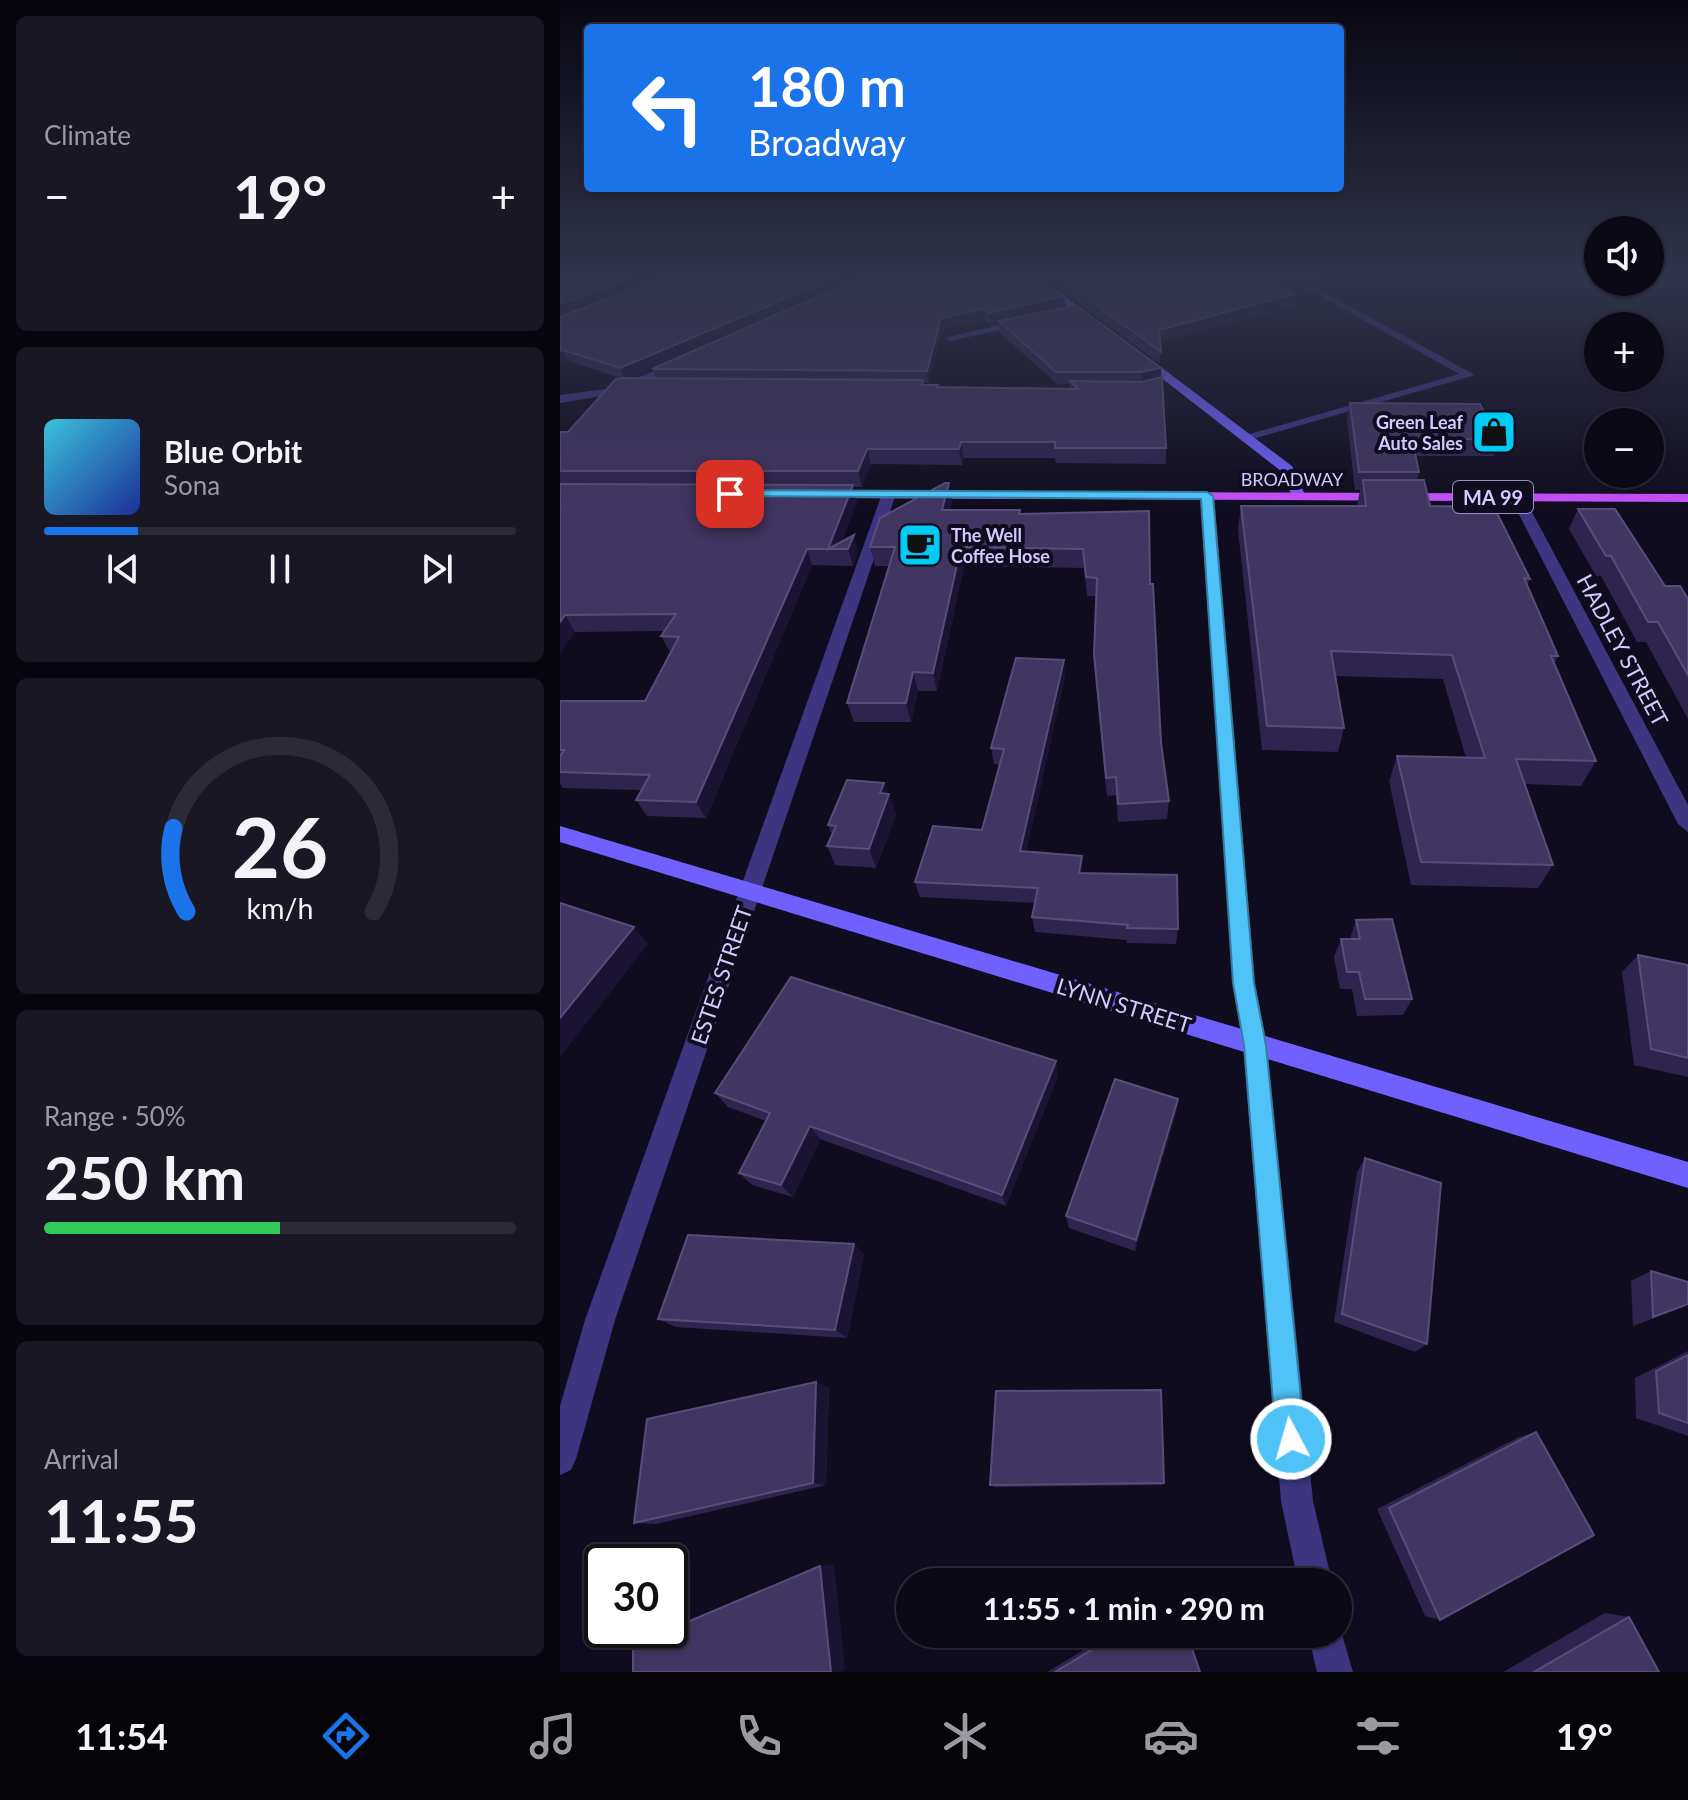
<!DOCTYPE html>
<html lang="en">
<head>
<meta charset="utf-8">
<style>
	:root { --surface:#0c0917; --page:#1a1724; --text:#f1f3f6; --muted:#9a9aa1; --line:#2c2a36; --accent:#1a73e8 }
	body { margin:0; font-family:Lato,sans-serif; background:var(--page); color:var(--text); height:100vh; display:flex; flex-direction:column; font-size:30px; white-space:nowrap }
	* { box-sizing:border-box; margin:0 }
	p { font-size:26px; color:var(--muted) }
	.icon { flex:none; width:44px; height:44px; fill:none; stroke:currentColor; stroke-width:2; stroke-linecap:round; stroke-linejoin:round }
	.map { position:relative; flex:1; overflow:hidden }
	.details { display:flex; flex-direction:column; gap:16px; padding:16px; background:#07050d; width:560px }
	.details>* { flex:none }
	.banner { position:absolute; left:24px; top:24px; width:760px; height:168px; border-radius:8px; box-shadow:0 2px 6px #0004,0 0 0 2px var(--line); background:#1a73e8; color:#fff; overflow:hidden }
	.tools { position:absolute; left:1024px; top:216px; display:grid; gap:16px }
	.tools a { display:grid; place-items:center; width:80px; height:80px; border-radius:50%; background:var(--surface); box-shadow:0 2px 6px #0004,0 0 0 2px var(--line); font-size:40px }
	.speed { position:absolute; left:24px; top:1544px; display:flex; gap:16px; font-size:40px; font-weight:700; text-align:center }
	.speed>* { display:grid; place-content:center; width:104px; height:104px; border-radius:50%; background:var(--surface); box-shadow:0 2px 6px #0004,0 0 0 2px var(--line); line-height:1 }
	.speed .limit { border:4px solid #111; border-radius:12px; background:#fff; color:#111 }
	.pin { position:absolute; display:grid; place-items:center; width:68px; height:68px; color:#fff; margin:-34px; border-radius:16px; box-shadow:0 4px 12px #0006 }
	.me { position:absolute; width:88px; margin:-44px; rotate:354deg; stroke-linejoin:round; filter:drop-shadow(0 0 6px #0008) }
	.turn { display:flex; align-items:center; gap:28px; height:168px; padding:0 32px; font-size:36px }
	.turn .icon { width:104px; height:104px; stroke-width:2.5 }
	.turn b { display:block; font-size:56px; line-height:68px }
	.big { font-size:60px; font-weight:700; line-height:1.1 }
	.details .tile { flex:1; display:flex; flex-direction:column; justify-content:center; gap:12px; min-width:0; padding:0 28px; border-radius:12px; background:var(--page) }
	.details .dial { align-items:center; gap:0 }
	.dial svg { height:208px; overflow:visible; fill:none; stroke:var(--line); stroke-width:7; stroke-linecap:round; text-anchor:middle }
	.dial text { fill:var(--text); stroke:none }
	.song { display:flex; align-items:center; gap:24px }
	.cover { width:96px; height:96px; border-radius:12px; background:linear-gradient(135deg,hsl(190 70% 55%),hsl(230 70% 35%)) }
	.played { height:8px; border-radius:4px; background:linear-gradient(90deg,var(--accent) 20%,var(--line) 20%) }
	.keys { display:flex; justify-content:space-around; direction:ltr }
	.heat { display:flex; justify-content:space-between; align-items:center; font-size:44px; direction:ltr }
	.charge { height:12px; border-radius:6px; background:linear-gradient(90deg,#34c759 50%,var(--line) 0) }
	.trip { position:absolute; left:336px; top:1568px; width:456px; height:80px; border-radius:40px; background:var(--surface); box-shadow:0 2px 6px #0004,0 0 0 2px var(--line); font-weight:700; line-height:80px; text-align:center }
	.menu { display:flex; height:128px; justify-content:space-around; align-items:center; background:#050409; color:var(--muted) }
	.menu .icon { width:56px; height:56px }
	.menu .selected { color:var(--accent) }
	.menu b { font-size:36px; color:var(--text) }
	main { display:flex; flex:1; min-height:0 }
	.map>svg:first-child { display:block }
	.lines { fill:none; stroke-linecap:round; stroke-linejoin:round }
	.street { fill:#3d3580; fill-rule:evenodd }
	.secondary { fill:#7061ff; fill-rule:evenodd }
	.primary { fill:#ca51ff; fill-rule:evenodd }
	.wall { fill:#2f244e; fill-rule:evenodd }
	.shaded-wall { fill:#1b1333 }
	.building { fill:#413561; stroke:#584d7a; stroke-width:2 }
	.route { fill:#4fc3f7; stroke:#337fa1; stroke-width:2 }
	.labels { text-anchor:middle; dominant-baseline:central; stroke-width:8; stroke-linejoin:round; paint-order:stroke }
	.far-poi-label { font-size:18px; font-weight:bold; fill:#d4caff; stroke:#100c1f; text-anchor:end }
	.far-street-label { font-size:18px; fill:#d4caff; stroke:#100c1f }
	.shield { fill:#100c1f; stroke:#9991bc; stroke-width:2 }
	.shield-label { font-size:20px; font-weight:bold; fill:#d4caff }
	.street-label { font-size:22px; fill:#d4caff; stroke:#100c1f }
</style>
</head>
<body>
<main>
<section class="details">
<div class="tile"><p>Climate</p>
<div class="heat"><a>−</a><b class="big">19°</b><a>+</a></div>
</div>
<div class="tile">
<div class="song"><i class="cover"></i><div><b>Blue Orbit</b><p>Sona</p></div></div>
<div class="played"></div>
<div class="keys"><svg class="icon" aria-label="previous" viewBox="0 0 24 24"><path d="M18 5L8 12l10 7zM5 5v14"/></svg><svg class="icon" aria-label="pause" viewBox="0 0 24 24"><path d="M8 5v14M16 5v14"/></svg><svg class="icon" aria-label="next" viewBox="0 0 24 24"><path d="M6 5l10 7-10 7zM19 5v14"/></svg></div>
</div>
<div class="tile dial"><svg viewBox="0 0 100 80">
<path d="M14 69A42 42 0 1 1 86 69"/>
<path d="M14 69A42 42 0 0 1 9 37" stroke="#1a73e8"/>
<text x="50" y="56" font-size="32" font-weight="700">26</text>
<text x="50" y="72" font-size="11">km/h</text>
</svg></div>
<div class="tile"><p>Range · 50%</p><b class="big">250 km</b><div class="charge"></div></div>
<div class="tile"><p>Arrival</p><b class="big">11:55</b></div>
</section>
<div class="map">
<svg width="1128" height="1672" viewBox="0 0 1128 1672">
	<rect width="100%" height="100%" fill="#100c1f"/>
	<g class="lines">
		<g class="street">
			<polygon points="729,278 739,278 915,375 686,441 686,435 899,374"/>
			<polygon points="464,319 468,324 390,341 385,338"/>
			<polygon points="118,361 124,364 122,366 60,393 0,403 0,395 53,388"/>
			<polygon points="329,490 336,494 55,1320 16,1459 11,1470 0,1475 0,1406 25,1320 322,494"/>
			<polygon points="647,492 654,496 695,983 707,1045 753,1501 772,1582 738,1582 721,1501 683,1045 673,983 640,496"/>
			<polygon points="952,494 964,497 1128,805 1128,832 1118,824 950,497"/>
			<polygon points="778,1621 793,1672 757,1672 748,1634 778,1634"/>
		</g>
		<g class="secondary">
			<polygon points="471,278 481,278 538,321 529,323"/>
			<polygon points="577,355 585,355 732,466 746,497 744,500 734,500 721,471 577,359"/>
			<polygon points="0,826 1128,1162 1128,1188 0,842"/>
		</g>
		<polygon class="primary" points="263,491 1128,494 1128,502 268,498 261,494"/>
	</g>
	<g class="wall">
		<path d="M0 278 505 307 601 368 606 448V464L496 463 495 458H404L402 465 311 464 302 487H293L297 501 282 541 298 551 293 566 252 565 146 818 87 816 76 800 81 790 3 788 0 784V701H85L110 652 101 636 104 631 15 632 0 653V432H8L60 378 9 361 0 365ZM425 320 430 325 439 323 440 333 497 384H510V389L378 387 364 385V383H369L383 329ZM188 327 92 369 96 378H69Z"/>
		<polygon points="485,278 741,278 740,288 728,290 734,306 600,342 600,364"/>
		<polygon points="744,278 785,278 756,284"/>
		<polygon points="790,403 939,439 934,456 855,456 859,472 857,480 870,506 970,579 967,585 998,656 994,664 1036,761 1021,786 965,784 993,865 978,888 851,885 829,781 837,756 906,758 883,679 775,676 784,728 778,752 702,750 678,530 681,506 797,506 800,490 795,490 787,420"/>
		<polygon points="392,502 390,510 460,510 460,514 590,584 601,743 609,801 607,819 558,822 556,795 547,796 535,673 534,654 537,596 527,596 524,568 404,566 377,691 358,691 351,722 294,722 287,703 329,566 315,566 310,547"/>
		<polygon points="1018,509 1105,586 1128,599 1128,719 1086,642 1077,642 1041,576 1036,576 1009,529"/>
		<polygon points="505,677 466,852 523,873 618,929 616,944 567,943 567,940 475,932 472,917 475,903 360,897 355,882 422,830 440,765 434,764 431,748"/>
		<polygon points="324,783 327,794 329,794 336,814 316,868 275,865 267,846 272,835 268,825"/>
		<polygon points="796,920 852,999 843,1015 797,1016 792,989 780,989 774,957 781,939 790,939"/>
		<polygon points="1078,955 1128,965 1128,1077 1074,1065 1062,972"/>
		<polygon points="498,1076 446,1206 260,1139 233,1197 192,1185 179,1173 206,1121 168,1107 155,1093"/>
		<polygon points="618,1099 616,1114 575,1251 509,1228 506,1216"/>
		<polygon points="805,1158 867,1344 855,1352 774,1322 797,1172"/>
		<polygon points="294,1244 304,1255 287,1338 116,1327 98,1319"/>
		<polygon points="1091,1271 1128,1305 1073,1326 1071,1281"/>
		<polygon points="1128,1351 1128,1436 1076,1418 1075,1378"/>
		<polygon points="256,1382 269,1388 266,1485 96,1524 74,1523"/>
		<polygon points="976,1432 880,1620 865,1616 817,1509 959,1437"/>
		<polygon points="604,1483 602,1485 435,1487 430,1485"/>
		<polygon points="1045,1613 1069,1617 1099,1672 943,1672"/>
		<polygon points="550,1634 627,1634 640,1672 487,1672"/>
	</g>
	<g class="shaded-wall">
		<polygon points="70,278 104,278 0,317 0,304"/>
		<polygon points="275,278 303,278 65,380 60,368"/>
		<polygon points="738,278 741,278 740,288 713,294 715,283"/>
		<polygon points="757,278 785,278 756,284"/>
		<polygon points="735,294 734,306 599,342 599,330"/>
		<polygon points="504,296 505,307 430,325 429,313"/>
		<polygon points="424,309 425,320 383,329 369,383 367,371 381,318"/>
		<polygon points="3,350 9,361 0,365 0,351"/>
		<polygon points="601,368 600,381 581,385 581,372"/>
		<polygon points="401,442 404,458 402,465 399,449"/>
		<polygon points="307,449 311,464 302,487 298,471"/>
		<polygon points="389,483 392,502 385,529 382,510"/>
		<polygon points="293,485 297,501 279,549 268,549"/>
		<polygon points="294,535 298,551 293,566 288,549"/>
		<polygon points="401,547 404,566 377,691 373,673"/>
		<polygon points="247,549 252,565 146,818 136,802"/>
		<polygon points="5,615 15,632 0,653 0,622"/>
		<polygon points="504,660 505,677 463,867 460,851"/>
		<polygon points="353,672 358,691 351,722 346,703"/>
		<polygon points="324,783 328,797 329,794 336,814 316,868 309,849 320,793"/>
		<polygon points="522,856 523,872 520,888 519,873"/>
		<polygon points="74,927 88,944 0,1057 0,1018"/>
		<polygon points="496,1061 498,1076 446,1206 442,1195"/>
		<polygon points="618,1099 616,1114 575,1251 576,1240"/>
		<polygon points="250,1126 260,1139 233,1197 221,1185"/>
		<polygon points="294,1244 304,1255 287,1338 275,1330"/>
		<polygon points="256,1382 269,1388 266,1485 253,1483"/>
		<polygon points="274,1564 285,1670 280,1672 271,1672 260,1566"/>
	</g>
	<g class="building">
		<polygon points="0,278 70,278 0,304"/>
		<polygon points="101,278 275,278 60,368 3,350 0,351 0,317"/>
		<polygon points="300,278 480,278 504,296 429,313 424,309 381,318 367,371 92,369"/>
		<polygon points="499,278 738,278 715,283 735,294 599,330 601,352"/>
		<polygon points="516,305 601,368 581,372 496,372 439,321"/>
		<polygon points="602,377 606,448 495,448 495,442 401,442 399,449 307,449 298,471 0,471 0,432 8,432 56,379 61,378 363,380 362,385 378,385 377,387 518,389 510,381 581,382"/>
		<polygon points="790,403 920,404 939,439 852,439 859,472 799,472"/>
		<polygon points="803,480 864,480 870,506 934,507 970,579 964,578 998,656 991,656 1036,761 956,759 993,865 861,862 837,756 925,758 892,655 771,651 784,728 707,726 681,506 806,506"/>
		<polygon points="385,483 389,483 382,510 460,510 459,514 589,511 590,584 593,584 601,743 609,801 558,804 556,777 546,778 534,654 537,578 526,577 523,549 401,547 373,673 353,672 346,703 287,703 335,547 310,547 320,518"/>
		<polygon points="0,484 293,485 268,549 294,535 288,549 247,549 136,802 76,800 90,775 0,772 0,756 4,750 0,750 0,701 85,701 119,637 101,636 116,614 5,615 0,622"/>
		<polygon points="1018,509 1055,509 1105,586 1120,586 1128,599 1128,675 1098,622 1088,622 1051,556 1046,556"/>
		<polygon points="456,658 504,660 460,851 522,856 519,873 617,875 618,929 567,928 568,925 472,917 478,888 355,882 373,826 422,830 444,749 431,748"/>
		<polygon points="287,780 324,783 320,793 329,794 309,849 267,846 276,826 268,825"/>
		<polygon points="0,903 74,927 0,1018"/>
		<polygon points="832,919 852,999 805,999 799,972 787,972 781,939 800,939 796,920"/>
		<polygon points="1078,955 1128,965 1128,1058 1091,1049"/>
		<polygon points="231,977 496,1061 442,1195 250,1126 221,1185 179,1173 210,1113 155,1093"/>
		<polygon points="555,1079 618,1099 576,1240 506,1216"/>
		<polygon points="805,1158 881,1183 867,1344 782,1314"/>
		<polygon points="128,1235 294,1244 275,1330 98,1319"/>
		<polygon points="1091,1271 1128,1282 1128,1304 1093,1317"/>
		<polygon points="1128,1355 1128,1423 1099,1413 1096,1371"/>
		<polygon points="256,1382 253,1483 74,1523 87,1419"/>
		<polygon points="601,1390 604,1483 430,1485 436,1391"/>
		<polygon points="976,1432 1034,1535 880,1620 829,1508"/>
		<polygon points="260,1566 271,1672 73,1672 73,1645"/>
		<polygon points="1069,1617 1099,1672 974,1672"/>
		<polygon points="558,1634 627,1634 640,1672 495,1672"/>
	</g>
	<linearGradient id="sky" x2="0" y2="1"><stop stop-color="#090711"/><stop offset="0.54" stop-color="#31344d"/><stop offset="1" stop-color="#31344d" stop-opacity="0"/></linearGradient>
	<rect width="1128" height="512" fill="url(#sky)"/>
	<polygon class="route" points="170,490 647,492 653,496 694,983 706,1045 745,1439 741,1449 731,1454 721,1449 716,1439 684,1045 673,983 641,499 165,496 165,491"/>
	<defs>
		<g id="shop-square" transform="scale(2.3)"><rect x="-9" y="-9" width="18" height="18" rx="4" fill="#00cbf5" stroke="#100c1f"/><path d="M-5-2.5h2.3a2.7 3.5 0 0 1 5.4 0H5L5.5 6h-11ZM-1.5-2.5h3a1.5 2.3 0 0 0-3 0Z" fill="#111"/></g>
		<g id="cafe-square" transform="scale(2.3)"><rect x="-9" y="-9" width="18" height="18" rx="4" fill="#00cbf5" stroke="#100c1f"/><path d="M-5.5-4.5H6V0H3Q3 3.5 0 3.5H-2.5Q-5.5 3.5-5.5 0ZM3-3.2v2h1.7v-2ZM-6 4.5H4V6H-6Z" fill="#111"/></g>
	</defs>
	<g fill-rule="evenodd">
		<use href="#shop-square" x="934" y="432"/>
		<use href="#cafe-square" x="360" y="545"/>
	</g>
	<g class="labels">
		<g class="far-poi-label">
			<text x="903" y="422">Green Leaf<tspan x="903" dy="21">Auto Sales</tspan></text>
			<text x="391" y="535" text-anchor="start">The Well<tspan x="391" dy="21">Coffee Hose</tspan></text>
		</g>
		<g class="far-street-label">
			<text x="732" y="479">BROADWAY</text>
		</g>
		<rect class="shield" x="893" y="481" width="80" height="32" rx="6"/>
		<g class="shield-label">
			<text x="933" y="497">MA 99</text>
		</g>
		<g class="street-label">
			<text transform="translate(1063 650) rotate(62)">HADLEY STREET</text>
			<text transform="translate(161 975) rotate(-71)">ESTES STREET</text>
			<text transform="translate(564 1005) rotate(17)">LYNN STREET</text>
		</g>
	</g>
</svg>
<div class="tools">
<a><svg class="icon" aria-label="sound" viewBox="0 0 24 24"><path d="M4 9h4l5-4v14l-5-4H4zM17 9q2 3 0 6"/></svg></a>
<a>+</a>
<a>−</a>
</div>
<div class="speed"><div class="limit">30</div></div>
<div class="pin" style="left:170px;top:494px;background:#d93025"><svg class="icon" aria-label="arrive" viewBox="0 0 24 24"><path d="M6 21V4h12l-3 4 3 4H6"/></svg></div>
<svg class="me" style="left:731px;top:1439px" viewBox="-20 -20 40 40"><circle r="17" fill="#4fc3f7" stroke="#fff" stroke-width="3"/><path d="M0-11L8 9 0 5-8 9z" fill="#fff"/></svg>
<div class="trip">11:55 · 1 min · 290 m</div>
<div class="banner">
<div class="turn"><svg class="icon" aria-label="left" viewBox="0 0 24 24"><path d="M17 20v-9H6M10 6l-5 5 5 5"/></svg><div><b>180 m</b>Broadway</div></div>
</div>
</div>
</main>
<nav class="menu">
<b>11:54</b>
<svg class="icon selected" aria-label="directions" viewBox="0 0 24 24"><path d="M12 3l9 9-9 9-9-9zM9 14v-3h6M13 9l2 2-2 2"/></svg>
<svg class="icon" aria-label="music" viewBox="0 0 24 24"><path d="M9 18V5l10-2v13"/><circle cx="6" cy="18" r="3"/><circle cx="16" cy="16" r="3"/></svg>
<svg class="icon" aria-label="phone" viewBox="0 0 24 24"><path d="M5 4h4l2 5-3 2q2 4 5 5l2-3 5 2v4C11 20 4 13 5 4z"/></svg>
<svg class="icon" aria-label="climate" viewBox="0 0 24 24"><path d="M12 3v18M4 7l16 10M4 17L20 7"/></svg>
<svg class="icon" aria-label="car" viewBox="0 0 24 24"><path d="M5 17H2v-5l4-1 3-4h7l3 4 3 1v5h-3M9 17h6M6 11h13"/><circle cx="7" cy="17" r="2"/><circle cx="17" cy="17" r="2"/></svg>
<svg class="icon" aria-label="filters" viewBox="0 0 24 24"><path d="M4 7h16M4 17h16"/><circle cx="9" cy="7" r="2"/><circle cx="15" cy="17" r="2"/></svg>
<b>19°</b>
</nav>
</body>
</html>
